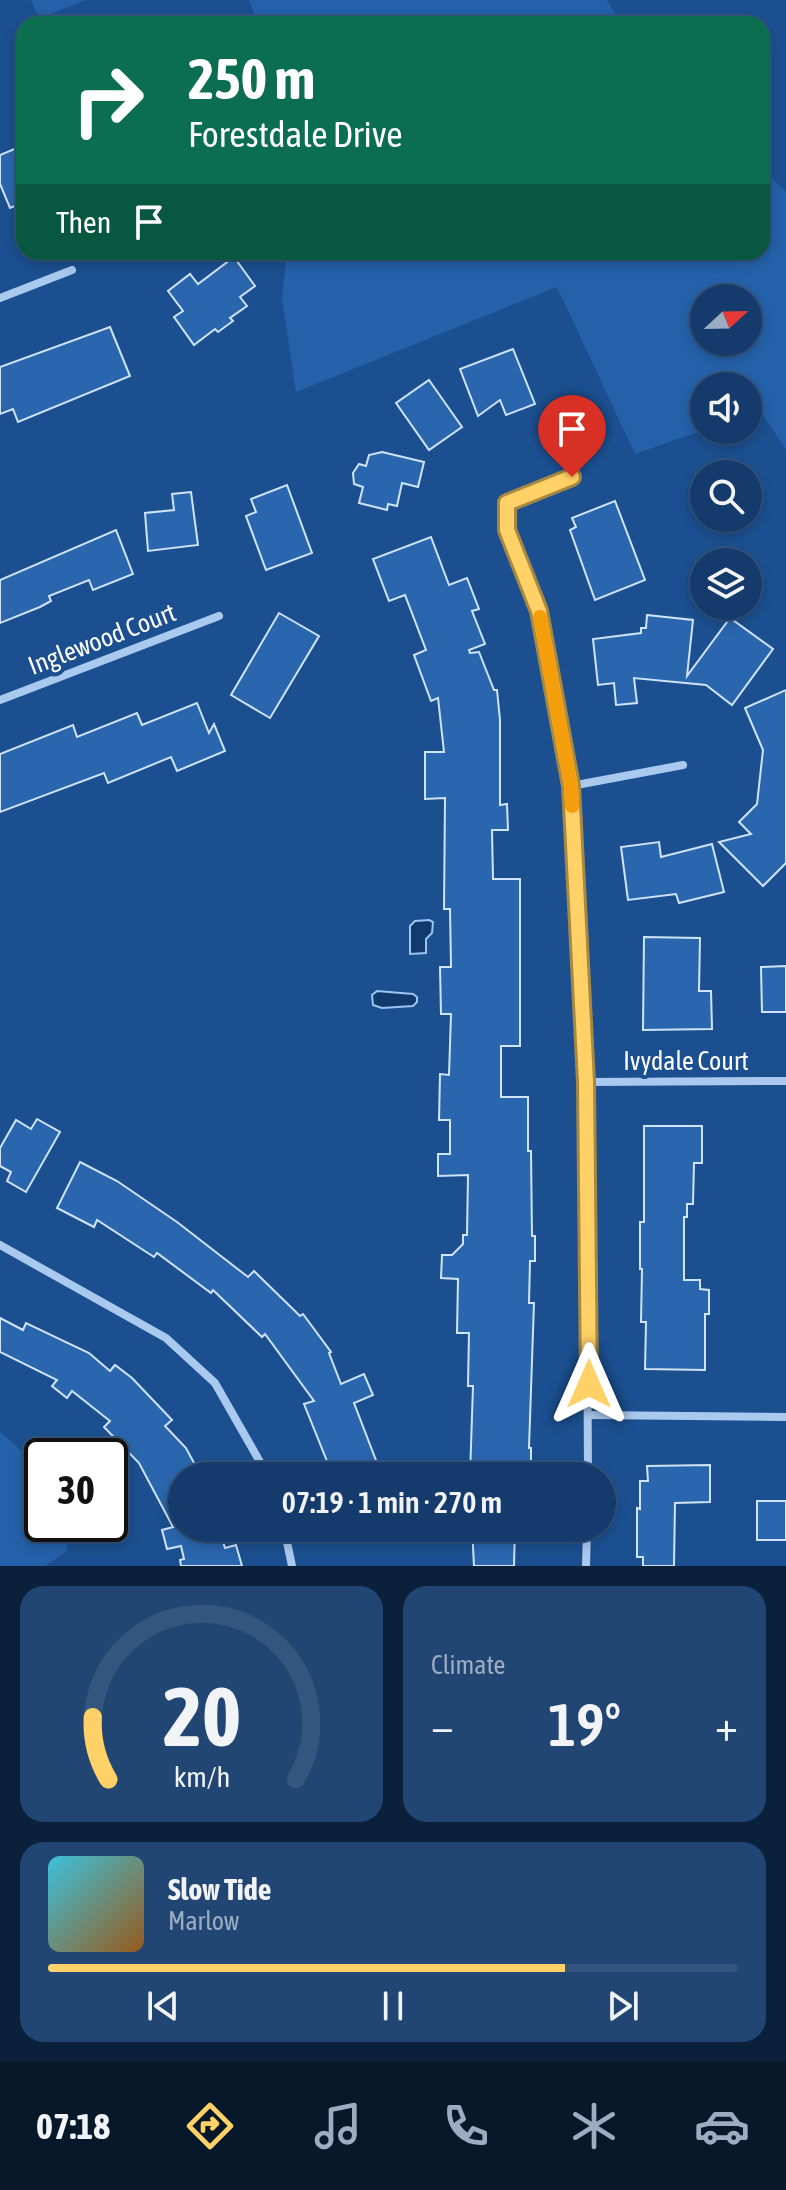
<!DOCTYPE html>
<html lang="en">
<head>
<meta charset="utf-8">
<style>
	:root { --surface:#143b6b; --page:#214673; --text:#f1f3f6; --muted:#9dadc1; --line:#33557e; --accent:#ffd166 }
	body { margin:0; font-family:"Asap Condensed",sans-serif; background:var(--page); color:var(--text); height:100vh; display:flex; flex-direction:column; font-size:30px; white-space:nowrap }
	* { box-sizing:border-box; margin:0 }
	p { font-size:26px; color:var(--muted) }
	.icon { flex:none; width:44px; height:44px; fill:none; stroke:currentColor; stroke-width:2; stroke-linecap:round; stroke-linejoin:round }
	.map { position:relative; height:1566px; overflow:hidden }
	.details { display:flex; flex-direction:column; gap:20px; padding:20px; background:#0b203b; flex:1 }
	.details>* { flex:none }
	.guide { position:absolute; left:16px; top:16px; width:754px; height:244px; border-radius:24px; box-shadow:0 4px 12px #0003,0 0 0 2px var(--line); background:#0b6e4f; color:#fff; overflow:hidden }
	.needle { width:52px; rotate:68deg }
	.controls { position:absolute; left:690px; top:284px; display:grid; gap:16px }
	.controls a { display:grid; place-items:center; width:72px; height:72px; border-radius:50%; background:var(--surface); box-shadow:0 4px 12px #0003,0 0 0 2px var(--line); font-size:40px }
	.speed { position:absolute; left:24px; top:1438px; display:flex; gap:16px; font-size:40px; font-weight:700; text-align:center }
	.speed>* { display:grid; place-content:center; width:104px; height:104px; border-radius:50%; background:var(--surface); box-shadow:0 4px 12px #0003,0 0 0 2px var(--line); line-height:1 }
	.speed .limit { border:4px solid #111; border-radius:12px; background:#fff; color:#111 }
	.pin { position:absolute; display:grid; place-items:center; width:68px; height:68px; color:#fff; margin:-82px -34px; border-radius:50% 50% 50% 0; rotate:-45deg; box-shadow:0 0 8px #0007 }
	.pin .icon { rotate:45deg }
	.me { position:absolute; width:88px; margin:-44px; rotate:0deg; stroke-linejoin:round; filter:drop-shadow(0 0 6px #0008) }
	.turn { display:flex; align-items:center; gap:28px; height:168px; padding:0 40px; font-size:36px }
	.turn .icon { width:104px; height:104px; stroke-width:2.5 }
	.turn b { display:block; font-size:56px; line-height:68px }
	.then { display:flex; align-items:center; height:76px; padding:0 40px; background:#0003; gap:16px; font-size:30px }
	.big { font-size:60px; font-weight:600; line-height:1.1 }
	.details .tile { flex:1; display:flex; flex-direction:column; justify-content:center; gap:12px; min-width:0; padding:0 28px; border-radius:24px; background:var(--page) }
	.details .dial { align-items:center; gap:0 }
	.dial svg { height:208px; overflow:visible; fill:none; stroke:var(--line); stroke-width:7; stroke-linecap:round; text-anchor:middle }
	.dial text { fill:var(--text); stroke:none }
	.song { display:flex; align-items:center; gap:24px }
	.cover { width:96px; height:96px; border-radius:12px; background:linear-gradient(135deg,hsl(190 70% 55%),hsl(30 70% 35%)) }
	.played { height:8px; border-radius:4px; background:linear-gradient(90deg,var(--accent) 75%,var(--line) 75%) }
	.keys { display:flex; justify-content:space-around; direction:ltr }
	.heat { display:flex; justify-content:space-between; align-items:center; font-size:44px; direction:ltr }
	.details .tiles { flex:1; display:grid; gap:20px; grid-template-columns:1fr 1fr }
	.tile:last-child { grid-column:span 2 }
	.trip { position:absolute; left:168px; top:1462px; width:448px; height:80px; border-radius:40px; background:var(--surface); box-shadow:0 4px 12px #0003,0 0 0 2px var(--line); font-weight:600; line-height:80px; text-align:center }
	.dock { display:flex; height:128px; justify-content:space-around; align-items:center; background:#08182b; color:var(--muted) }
	.dock .icon { width:56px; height:56px }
	.dock .current { color:var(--accent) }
	.dock b { font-size:36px; color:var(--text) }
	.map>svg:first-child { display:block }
	.green { fill:#2461a8; fill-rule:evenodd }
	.water { fill:#123a6d; stroke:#9cc4f0; stroke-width:2 }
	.building { fill:#2a66ad; stroke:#cfe3fa; stroke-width:2 }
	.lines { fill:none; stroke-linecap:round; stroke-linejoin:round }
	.minor { stroke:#a9c9ee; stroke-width:8 }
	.route-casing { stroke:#a68842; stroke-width:20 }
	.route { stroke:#ffd166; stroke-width:14 }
	.slow { stroke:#f59e0b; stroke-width:14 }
	.labels { text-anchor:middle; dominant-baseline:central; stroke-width:8; stroke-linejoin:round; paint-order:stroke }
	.street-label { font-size:26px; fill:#fff; stroke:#1b4f8f }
</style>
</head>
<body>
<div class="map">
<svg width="786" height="1566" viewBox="0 0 786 1566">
	<rect width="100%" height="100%" fill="#1b4f8f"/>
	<g class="green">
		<polygon points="31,0 85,0 39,19"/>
		<polygon points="249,0 607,0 621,24 258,24"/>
		<path d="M762 168 786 192V449L759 410 748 414V386H704V430L635 454 557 287 296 392 282 299 287 252H762ZM704 298H748V342H704Z"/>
		<polygon points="0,1432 42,1468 42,1524 61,1524 68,1550 45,1566 0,1566"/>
	</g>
	<g class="water">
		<polygon points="429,920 433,922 432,933 426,939 426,953 410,954 410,926 415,921"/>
		<polygon points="377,991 413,994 417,997 417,1002 413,1006 382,1008 373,1005 372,995"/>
	</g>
	<g class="building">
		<polygon points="24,145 24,202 10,208 0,184 0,155"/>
		<polygon points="234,257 255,286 240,297 247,306 230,318 233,321 218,332 215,329 194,345 174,317 183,311 168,291 190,274 198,284"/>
		<polygon points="110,327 130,376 18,422 13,409 0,414 0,367"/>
		<polygon points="513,349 535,404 506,415 500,400 478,416 460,369"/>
		<polygon points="429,380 462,427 429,450 396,403"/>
		<polygon points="382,452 424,462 418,487 402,483 397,506 388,504 387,510 359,503 363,487 354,484 353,473 359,464 366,466 369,455"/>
		<polygon points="287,485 312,553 266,570 246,516 256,512 251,499"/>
		<polygon points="191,492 198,545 148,551 145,513 174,510 172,494"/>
		<polygon points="615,501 645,580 595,600 570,530 576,527 572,518"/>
		<polygon points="116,530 133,574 93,590 89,580 49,596 51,601 40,607 0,623 0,580"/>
		<polygon points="431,537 449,585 467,578 479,609 472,611 485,644 469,650 470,653 479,652 494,690 497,690 500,720 500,805 507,804 508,830 492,830 493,879 520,879 520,1046 501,1046 501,1097 528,1097 528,1151 531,1151 532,1236 535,1236 535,1261 530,1261 529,1303 534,1303 529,1448 531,1448 531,1471 507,1471 506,1476 470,1476 473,1386 468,1386 469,1333 457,1333 458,1279 441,1278 442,1255 452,1255 463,1244 463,1235 467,1235 468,1175 438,1176 438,1154 450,1154 450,1120 439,1120 440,1074 449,1075 451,1014 441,1014 440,967 451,967 450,909 444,909 445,798 425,799 425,752 444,752 438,698 431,701 414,655 426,650 405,595 389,601 373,559"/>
		<polygon points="279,613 319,636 270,718 231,695"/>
		<polygon points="647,615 693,620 687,676 730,618 773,649 732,705 706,685 634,678 637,703 616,705 614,683 598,685 593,639 641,633 641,628 646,628"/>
		<polygon points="786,690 786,863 763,886 719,842 751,834 739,822 757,804 763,750 745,708"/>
		<polygon points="197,703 209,733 214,724 225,751 177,771 171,757 108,783 104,773 0,812 0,754 73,725 77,737 137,713 142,725"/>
		<polygon points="659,842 661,857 712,844 724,892 679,903 676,894 628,900 621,847"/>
		<polygon points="644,937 700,938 699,991 711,991 712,1029 643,1030"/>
		<polygon points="786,966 786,1012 762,1012 761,967"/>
		<polygon points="37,1119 60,1132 26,1192 7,1181 11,1172 0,1166 0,1148 16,1120 31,1129"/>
		<polygon points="644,1126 702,1126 702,1163 694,1163 693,1204 687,1204 687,1217 684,1217 684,1280 700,1280 700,1289 709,1290 709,1314 705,1314 705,1370 645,1369 646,1322 641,1322 642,1269 640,1269 640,1222 644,1222"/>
		<polygon points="80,1162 117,1181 177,1222 248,1277 254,1271 300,1316 303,1314 331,1352 329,1353 341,1384 364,1374 373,1395 354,1403 382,1476 333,1476 304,1404 314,1401 265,1334 262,1337 213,1290 211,1293 157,1253 154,1257 97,1220 94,1227 57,1208"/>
		<polygon points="0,1318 23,1330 26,1323 89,1353 110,1371 115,1365 132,1378 172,1420 165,1426 186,1448 201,1476 182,1476 182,1528 223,1528 224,1534 221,1535 225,1548 236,1545 242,1566 181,1566 180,1560 184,1559 181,1546 167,1549 162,1530 173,1527 139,1463 104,1427 110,1421 72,1391 67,1398 52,1386 57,1380 0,1352"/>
		<polygon points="710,1465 710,1502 675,1503 674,1566 643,1566 643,1557 637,1557 637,1508 640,1509 640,1481 648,1481 647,1466"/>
		<rect x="757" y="1501" width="29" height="39"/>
		<polygon points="472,1528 515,1528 514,1566 474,1566"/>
	</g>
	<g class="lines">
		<g class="minor">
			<polyline points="0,298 72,270"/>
			<polyline points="572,477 507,503 507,530 539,611 571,786 586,1082 588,1476"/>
			<polyline points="0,700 219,616"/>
			<polyline points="571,786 683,765"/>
			<polyline points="586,1082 786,1081"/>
			<polyline points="0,1245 166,1338 215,1383 268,1476"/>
			<polyline points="589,1415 786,1417"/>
			<polyline points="284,1528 292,1566"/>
			<polyline points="586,1566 587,1528"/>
		</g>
	</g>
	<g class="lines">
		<g class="route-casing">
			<polyline id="route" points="572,477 507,503 507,530 539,611 571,786 586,1082 589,1384"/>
		</g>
		<use href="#route" class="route"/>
		<polyline class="slow" points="540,617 571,786 572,806"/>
	</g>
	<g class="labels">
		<g class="street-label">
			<text transform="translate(102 639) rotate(-21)">Inglewood Court</text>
			<text x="686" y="1061">Ivydale Court</text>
		</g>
	</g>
</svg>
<div class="controls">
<a><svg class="needle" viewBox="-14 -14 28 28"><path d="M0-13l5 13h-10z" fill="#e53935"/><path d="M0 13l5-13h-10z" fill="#9dadc1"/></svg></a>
<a><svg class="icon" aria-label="sound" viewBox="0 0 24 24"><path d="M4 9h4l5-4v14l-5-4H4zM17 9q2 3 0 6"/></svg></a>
<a><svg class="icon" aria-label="search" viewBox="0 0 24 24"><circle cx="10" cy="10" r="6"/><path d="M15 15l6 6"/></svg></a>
<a><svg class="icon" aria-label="layers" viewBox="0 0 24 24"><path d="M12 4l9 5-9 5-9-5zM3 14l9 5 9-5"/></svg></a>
</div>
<div class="speed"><div class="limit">30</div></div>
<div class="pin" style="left:572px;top:477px;background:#d93025"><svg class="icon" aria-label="arrive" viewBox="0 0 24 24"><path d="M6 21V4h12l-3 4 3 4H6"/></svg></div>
<svg class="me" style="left:589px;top:1384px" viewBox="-20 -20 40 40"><path d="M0-17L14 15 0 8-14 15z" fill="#ffd166" stroke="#fff" stroke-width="4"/></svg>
<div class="trip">07:19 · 1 min · 270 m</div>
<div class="guide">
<div class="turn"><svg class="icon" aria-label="right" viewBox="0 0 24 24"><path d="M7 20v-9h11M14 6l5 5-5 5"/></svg><div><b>250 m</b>Forestdale Drive</div></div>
<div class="then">Then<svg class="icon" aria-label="arrive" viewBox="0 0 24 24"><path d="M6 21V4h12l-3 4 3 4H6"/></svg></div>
</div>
</div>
<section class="details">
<div class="tiles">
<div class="tile dial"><svg viewBox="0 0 100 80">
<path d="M14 69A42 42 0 1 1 86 69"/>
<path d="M14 69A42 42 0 0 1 8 45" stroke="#ffd166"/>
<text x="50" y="56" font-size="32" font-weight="700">20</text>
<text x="50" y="72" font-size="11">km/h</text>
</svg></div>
<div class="tile"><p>Climate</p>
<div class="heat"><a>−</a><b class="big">19°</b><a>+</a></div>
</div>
<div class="tile">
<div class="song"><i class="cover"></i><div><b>Slow Tide</b><p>Marlow</p></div></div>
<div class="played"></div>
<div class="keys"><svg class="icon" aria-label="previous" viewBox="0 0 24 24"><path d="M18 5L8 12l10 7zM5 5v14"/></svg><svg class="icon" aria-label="pause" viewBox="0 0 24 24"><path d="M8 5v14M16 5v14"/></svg><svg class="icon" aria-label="next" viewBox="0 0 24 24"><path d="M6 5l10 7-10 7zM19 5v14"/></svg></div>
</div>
</div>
</section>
<nav class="dock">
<b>07:18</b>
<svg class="icon current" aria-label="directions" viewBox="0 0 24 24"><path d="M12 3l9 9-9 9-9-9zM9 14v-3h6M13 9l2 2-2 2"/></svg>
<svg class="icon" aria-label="music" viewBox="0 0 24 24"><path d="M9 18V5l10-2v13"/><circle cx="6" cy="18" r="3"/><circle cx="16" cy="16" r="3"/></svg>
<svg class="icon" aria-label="phone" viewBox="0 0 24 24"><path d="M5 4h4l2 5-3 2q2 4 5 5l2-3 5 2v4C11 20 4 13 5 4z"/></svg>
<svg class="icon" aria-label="climate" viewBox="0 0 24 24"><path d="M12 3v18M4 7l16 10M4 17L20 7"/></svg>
<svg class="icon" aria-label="car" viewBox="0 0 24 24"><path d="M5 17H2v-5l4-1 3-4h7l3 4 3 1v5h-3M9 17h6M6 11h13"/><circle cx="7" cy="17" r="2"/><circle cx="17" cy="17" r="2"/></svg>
</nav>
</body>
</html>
